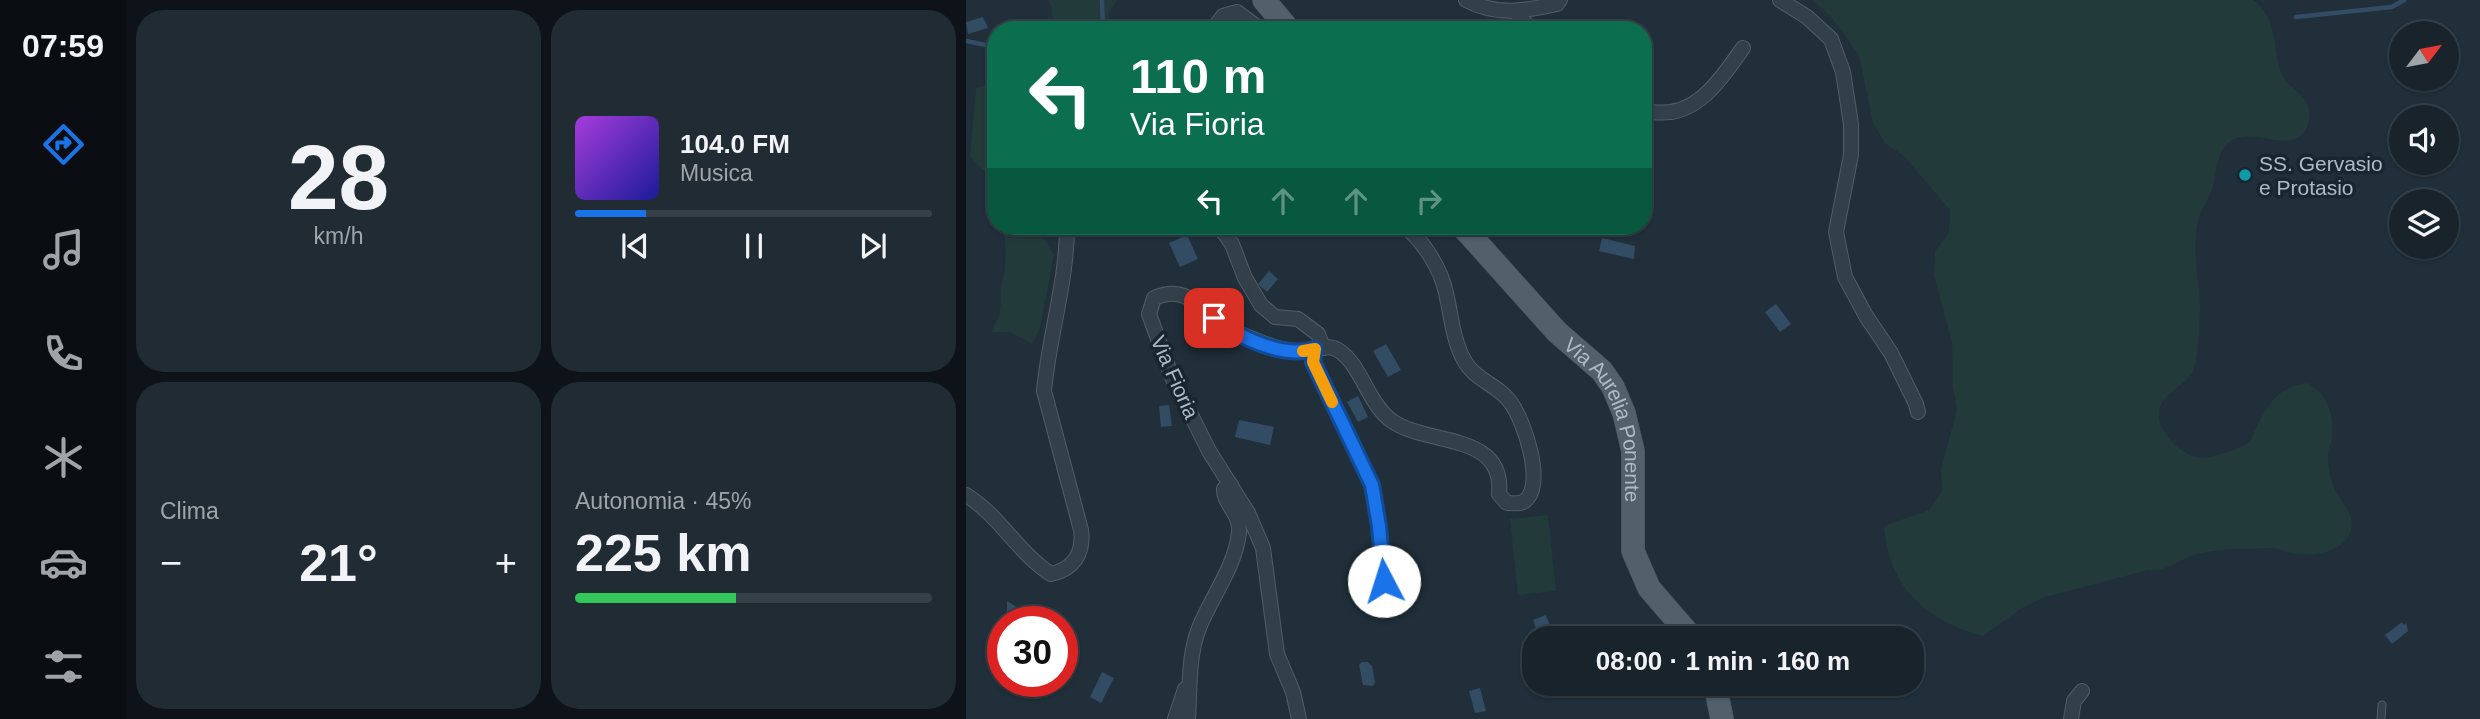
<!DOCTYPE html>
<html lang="it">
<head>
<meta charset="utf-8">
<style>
	:root { --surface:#18232c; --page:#212b34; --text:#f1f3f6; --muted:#9fa4a9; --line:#364048; --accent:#1a73e8 }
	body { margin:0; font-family:Helvetica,sans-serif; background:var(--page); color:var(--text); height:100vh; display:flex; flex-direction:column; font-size:26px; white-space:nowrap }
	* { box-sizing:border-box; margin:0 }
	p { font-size:23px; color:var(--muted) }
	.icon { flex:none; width:38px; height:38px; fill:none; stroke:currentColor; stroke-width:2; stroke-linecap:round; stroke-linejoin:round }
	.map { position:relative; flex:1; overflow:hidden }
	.details { display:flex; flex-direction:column; gap:10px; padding:10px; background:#0d1318; width:840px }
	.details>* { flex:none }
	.hud { position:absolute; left:21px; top:21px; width:665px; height:214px; border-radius:28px; box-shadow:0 2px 5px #0004,0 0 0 2px var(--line); background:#0b6e4f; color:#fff; overflow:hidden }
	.needle { width:46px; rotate:58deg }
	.controls { position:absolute; left:1423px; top:21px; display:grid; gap:14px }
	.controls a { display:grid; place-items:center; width:70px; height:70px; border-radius:50%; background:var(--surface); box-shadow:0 2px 5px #0004,0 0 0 2px var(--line); font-size:35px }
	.speed { position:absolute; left:21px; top:606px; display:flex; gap:14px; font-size:35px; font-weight:700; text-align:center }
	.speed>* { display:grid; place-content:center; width:91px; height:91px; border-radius:50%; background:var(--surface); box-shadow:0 2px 5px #0004,0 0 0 2px var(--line); line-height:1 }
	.speed .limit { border:10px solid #d22; background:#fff; color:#111 }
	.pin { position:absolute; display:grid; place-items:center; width:60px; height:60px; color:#fff; margin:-30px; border-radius:14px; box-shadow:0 4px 10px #0006 }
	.me { position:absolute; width:77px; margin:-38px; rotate:355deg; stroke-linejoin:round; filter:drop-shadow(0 0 5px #0008) }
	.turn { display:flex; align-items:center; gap:24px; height:147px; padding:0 28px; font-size:32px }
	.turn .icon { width:91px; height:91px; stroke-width:2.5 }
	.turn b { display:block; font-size:49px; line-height:60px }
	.lanes { display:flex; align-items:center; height:66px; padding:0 28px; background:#0003; justify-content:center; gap:35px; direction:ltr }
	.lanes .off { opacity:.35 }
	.big { font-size:52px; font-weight:600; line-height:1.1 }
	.details .widget { flex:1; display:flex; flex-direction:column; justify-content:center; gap:10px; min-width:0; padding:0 24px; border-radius:28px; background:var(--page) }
	.details .dial { align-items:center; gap:0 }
	.dial b { font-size:91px; line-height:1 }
	.song { display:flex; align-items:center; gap:21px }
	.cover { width:84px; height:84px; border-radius:10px; background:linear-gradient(135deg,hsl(280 70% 55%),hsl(240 70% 35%)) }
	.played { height:7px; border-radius:4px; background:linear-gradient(90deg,var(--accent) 20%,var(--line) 20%) }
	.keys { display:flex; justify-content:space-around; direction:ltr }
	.heat { display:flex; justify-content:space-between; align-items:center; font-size:38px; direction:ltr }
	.charge { height:10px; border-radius:5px; background:linear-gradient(90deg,#34c759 45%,var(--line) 0) }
	.details .tiles { flex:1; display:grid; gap:10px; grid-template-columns:repeat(2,1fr) }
	.trip { position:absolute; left:556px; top:626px; width:402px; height:70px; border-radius:28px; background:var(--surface); box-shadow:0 2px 5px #0004,0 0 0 2px var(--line); font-weight:600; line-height:70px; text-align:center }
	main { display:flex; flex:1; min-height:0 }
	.tab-bar { display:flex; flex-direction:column; width:126px; justify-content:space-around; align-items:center; background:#0a0e12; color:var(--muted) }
	.tab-bar .icon { width:49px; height:49px }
	.tab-bar .selected { color:var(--accent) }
	.tab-bar b { font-size:32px; color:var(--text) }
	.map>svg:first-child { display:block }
	.green { fill:#223b3a }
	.water { fill:#324d63 }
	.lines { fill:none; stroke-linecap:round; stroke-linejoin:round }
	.stream { stroke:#324d63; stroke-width:4.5 }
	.service-casing { stroke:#515e68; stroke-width:9 }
	.minor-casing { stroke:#515e68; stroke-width:16 }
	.primary-casing { stroke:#404c57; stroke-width:24 }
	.service { stroke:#33404a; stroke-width:7 }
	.minor { stroke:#33404a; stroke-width:14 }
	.primary { stroke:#51606b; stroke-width:23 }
	.route-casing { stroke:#114b97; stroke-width:18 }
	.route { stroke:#1a73e8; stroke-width:12 }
	.slow { stroke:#f59e0b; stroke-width:12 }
	.culture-dot { fill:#0f9aa8; stroke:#19252f; stroke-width:2.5 }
	.labels { text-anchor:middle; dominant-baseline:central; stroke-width:7; stroke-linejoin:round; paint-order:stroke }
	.poi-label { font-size:21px; fill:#aebbc7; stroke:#19252f; text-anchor:start }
	.street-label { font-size:21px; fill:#aebbc7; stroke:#19252f }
</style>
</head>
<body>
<main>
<nav class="tab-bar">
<b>07:59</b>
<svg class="icon selected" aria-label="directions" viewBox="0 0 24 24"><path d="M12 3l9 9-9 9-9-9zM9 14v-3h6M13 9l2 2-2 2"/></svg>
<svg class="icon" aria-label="music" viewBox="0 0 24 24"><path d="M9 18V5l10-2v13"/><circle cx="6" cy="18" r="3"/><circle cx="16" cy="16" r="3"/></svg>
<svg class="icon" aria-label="phone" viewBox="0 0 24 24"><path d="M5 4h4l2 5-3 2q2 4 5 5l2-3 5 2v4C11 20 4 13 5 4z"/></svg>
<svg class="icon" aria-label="climate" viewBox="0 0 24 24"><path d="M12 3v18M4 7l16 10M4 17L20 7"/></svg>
<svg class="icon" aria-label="car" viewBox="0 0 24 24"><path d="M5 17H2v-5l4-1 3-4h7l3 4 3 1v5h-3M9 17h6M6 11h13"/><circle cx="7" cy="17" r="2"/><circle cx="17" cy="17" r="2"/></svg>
<svg class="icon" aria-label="filters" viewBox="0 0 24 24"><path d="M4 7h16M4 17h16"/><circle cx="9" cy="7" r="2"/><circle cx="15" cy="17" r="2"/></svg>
</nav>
<section class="details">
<div class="tiles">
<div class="widget dial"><b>28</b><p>km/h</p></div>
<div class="widget">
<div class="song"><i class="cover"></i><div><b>104.0 FM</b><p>Musica</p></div></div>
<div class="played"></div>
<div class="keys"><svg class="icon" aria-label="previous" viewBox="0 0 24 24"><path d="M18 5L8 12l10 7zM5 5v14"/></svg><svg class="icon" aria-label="pause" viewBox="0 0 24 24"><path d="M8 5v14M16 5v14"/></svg><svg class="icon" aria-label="next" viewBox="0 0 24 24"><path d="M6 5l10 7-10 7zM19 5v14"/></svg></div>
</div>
<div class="widget"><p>Clima</p>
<div class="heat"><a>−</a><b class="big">21°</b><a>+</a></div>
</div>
<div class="widget"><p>Autonomia · 45%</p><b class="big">225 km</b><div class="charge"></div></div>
</div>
</section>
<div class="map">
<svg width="1514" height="719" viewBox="0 0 1514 719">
	<rect width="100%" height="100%" fill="#202f3a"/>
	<g class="green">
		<polygon points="81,0 152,0 144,10 141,30 87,30 86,7"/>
		<path d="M847 0H1287C1312 17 1306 46 1315 72 1322 92 1351 95 1342 124 1330 162 1281 119 1259 146 1251 156 1250 175 1247 187 1243 200 1233 212 1231 226 1226 254 1234 282 1234 310 1233 324 1233 339 1231 353 1230 359 1229 367 1226 373 1215 390 1191 394 1193 418 1195 435 1219 459 1237 458 1245 458 1276 448 1282 443 1286 439 1289 430 1292 424 1304 401 1314 386 1342 383 1362 396 1368 412 1366 438 1365 445 1361 450 1362 458 1362 468 1365 481 1369 490 1376 504 1391 516 1384 533 1376 552 1350 556 1332 554 1324 554 1315 548 1306 548 1282 549 1256 548 1231 554 1213 559 1202 572 1182 570L1079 597 1056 608 1017 636C959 620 923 588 918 526L963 510 976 491 975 469 991 410 987 387 986 342 968 276 969 251 983 233 984 210 938 156 919 143 907 123 893 55 866 18Z"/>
		<polygon points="27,83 30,86 30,179 16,169 4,156 10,88"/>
		<path d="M38 226H64L78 239 88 255 74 328 66 344 44 332H25C35 317 35 306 35 289 36 281 39 274 39 266 40 253 39 239 38 226Z"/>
		<polygon points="582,515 590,591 552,595 544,519"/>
	</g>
	<g class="water">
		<polygon points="17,17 22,28 2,34 0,22"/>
		<polygon points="221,235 232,259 214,267 203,243"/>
		<polygon points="636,238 669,246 668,259 633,251"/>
		<polygon points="303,271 312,279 301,292 292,284"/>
		<polygon points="810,304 825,324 814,332 799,312"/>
		<polygon points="420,344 435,370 422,377 407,351"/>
		<polygon points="392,396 402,417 392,422 381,402"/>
		<polygon points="203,405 206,426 195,427 193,406"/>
		<polygon points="273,420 308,427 304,445 269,437"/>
		<polygon points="41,601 55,610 67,611 66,621 41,621"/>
		<polygon points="580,615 589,639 574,639 567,620"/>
		<polygon points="1436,622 1438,625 1440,623 1442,631 1426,644 1419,635"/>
		<polygon points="396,662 402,662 406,666 409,682 407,686 397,685 393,665"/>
		<polygon points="136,672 148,678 135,703 124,697"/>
		<polygon points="514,688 520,711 509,713 503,691"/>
	</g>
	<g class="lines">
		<g class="stream">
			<polyline points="136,0 137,30"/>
			<polyline points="1330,17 1426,7 1438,0"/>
			<polyline points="0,41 20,45 30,55"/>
		</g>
		<g class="service-casing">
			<polyline id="service" points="1415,719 1416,705"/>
		</g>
		<g class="minor-casing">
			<g id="minor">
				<path d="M500 0C530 16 559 11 591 4L594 0"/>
				<polyline points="814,0 841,17 865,39 877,72 885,124 885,155 870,232 879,277 900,316 925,353 950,404 952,412"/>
				<polyline points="548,11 566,30"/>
				<polyline points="250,30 249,27 257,16 271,12 295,30"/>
				<path d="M677 112C686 112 696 113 705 112 738 107 759 73 777 48"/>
				<polyline points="253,226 266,244 279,278 295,305 309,317 332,319 352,334 357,347"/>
				<polyline points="349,349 347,362 406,485 413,525 418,581"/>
				<path d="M0 495C33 515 52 553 85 574 108 569 118 553 115 530L78 391C83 336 101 282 101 226"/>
				<polyline points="209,719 219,689"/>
				<path d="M222 719C224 689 222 656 233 628 246 596 269 567 273 533 275 513 257 504 258 489L265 485"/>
				<path d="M333 719 327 692 311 654 297 548 282 513 243 451 205 375 183 314 188 298C228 281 237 320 270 332 292 341 316 353 341 351 352 350 361 344 372 350 396 365 401 403 426 421 462 446 539 432 533 494L541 503C548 503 556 505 561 499 578 480 558 421 545 403 533 385 508 380 498 360 487 341 485 314 480 293 475 269 457 240 438 226"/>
				<polyline points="1105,719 1108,701 1116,691"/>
			</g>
		</g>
		<g class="primary-casing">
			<g id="primary">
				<polyline points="298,0 323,30"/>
				<path id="s1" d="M496 226 591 332 636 371 647 387 658 413 667 451V551L683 588 727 639"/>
				<polyline points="749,684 756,719"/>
			</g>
		</g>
		<use href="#service" class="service"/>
		<use href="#minor" class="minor"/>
		<use href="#primary" class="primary"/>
	</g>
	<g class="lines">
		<g class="route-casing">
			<path id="route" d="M248 318C272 337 317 359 349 349L347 362 406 485 413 526 418 581"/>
		</g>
		<use href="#route" class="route"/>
		<polyline class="slow" points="337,351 349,349 347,362 366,402"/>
	</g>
	<circle class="culture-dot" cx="1279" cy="175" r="7"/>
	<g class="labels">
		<g class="poi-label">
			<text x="1293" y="163">SS. Gervasio<tspan x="1293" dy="24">e Protasio</tspan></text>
		</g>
		<g class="street-label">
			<text transform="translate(209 377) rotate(66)">Via Fioria</text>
			<text stroke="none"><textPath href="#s1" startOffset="248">Via Aurelia Ponente</textPath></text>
		</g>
	</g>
</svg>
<div class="controls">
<a><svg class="needle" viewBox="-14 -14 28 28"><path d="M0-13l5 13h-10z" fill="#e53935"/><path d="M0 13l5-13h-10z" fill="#9fa4a9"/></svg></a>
<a><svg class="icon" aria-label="sound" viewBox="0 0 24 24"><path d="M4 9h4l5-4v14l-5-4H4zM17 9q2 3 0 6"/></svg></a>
<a><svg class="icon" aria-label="layers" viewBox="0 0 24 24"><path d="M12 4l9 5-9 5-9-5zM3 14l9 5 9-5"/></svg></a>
</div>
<div class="speed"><div class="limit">30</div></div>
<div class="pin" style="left:248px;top:318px;background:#d93025"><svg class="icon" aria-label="arrive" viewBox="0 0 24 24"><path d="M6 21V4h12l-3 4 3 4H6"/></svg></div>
<svg class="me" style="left:418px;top:581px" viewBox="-20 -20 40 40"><circle r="19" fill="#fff"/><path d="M0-13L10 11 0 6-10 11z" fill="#1a73e8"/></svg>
<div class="trip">08:00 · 1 min · 160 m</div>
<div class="hud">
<div class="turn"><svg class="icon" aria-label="left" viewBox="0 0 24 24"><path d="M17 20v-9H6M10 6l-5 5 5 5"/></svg><div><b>110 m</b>Via Fioria</div></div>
<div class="lanes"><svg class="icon" aria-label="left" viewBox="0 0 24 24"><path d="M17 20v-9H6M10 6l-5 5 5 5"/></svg><svg class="icon off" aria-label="ahead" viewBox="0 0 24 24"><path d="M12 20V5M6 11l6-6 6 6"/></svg><svg class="icon off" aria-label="ahead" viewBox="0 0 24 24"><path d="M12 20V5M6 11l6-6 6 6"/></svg><svg class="icon off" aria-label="right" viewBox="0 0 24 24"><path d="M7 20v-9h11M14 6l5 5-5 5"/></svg></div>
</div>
</div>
</main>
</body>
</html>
